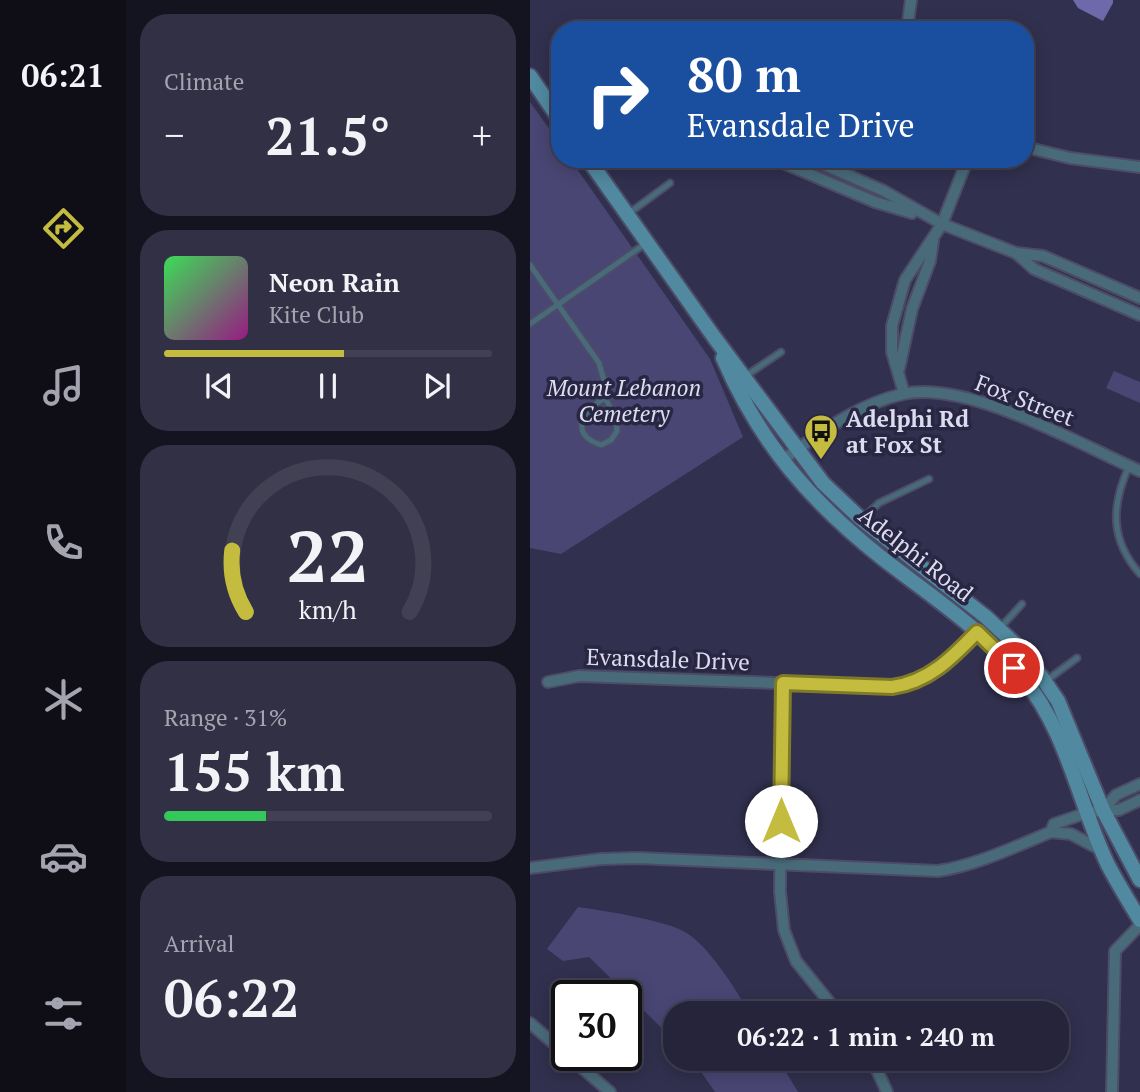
<!DOCTYPE html>
<html lang="en">
<head>
<meta charset="utf-8">
<style>
	:root { --surface:#25243a; --page:#313045; --text:#f1f3f6; --muted:#a3a4af; --line:#424154; --accent:#c4bc3e }
	body { margin:0; font-family:"PT Serif",serif; background:var(--page); color:var(--text); height:100vh; display:flex; flex-direction:column; font-size:26px; white-space:nowrap }
	* { box-sizing:border-box; margin:0 }
	p { font-size:23px; color:var(--muted) }
	.icon { flex:none; width:38px; height:38px; fill:none; stroke:currentColor; stroke-width:2; stroke-linecap:round; stroke-linejoin:round }
	.map { position:relative; flex:1; overflow:hidden }
	.details { display:flex; flex-direction:column; gap:14px; padding:14px; background:#141420; width:404px }
	.details>* { flex:none }
	.hud { position:absolute; left:21px; top:21px; width:483px; height:147px; border-radius:28px; box-shadow:0 4px 18px #0003,0 0 0 2px var(--line); background:#1a4fa0; color:#fff; overflow:hidden }
	.speed { position:absolute; left:21px; top:980px; display:flex; gap:14px; font-size:35px; font-weight:700; text-align:center }
	.speed>* { display:grid; place-content:center; width:91px; height:91px; border-radius:50%; background:var(--surface); box-shadow:0 4px 18px #0003,0 0 0 2px var(--line); line-height:1 }
	.speed .limit { border:4px solid #111; border-radius:10px; background:#fff; color:#111 }
	.pin { position:absolute; display:grid; place-items:center; width:60px; height:60px; color:#fff; margin:-30px; border:4px solid #fff; border-radius:50%; box-shadow:0 2px 7px #0007 }
	.me { position:absolute; width:77px; margin:-38px; rotate:0deg; stroke-linejoin:round; filter:drop-shadow(0 0 5px #0008) }
	.turn { display:flex; align-items:center; gap:24px; height:147px; padding:0 21px; font-size:32px }
	.turn .icon { width:91px; height:91px; stroke-width:2.5 }
	.turn b { display:block; font-size:49px; line-height:60px }
	.big { font-size:52px; font-weight:700; line-height:1.1 }
	.details .widget { flex:1; display:flex; flex-direction:column; justify-content:center; gap:10px; min-width:0; padding:0 24px; border-radius:28px; background:var(--page) }
	.details .dial { align-items:center; gap:0 }
	.dial svg { height:182px; overflow:visible; fill:none; stroke:var(--line); stroke-width:7; stroke-linecap:round; text-anchor:middle }
	.dial text { fill:var(--text); stroke:none }
	.song { display:flex; align-items:center; gap:21px }
	.cover { width:84px; height:84px; border-radius:10px; background:linear-gradient(135deg,hsl(130 70% 55%),hsl(310 70% 35%)) }
	.played { height:7px; border-radius:4px; background:linear-gradient(90deg,var(--accent) 55%,var(--line) 55%) }
	.keys { display:flex; justify-content:space-around; direction:ltr }
	.heat { display:flex; justify-content:space-between; align-items:center; font-size:38px; direction:ltr }
	.charge { height:10px; border-radius:5px; background:linear-gradient(90deg,#34c759 31%,var(--line) 0) }
	.trip { position:absolute; left:133px; top:1001px; width:406px; height:70px; border-radius:28px; background:var(--surface); box-shadow:0 4px 18px #0003,0 0 0 2px var(--line); font-weight:700; line-height:70px; text-align:center }
	main { display:flex; flex:1; min-height:0 }
	.menu { display:flex; flex-direction:column; width:126px; justify-content:space-around; align-items:center; background:#0f0e17; color:var(--muted) }
	.menu .icon { width:49px; height:49px }
	.menu .on { color:var(--accent) }
	.menu b { font-size:32px; color:var(--text) }
	.map>svg:first-child { display:block }
	.green { fill:#494674 }
	.water { fill:#6e69ab }
	.lines { fill:none; stroke-linecap:round; stroke-linejoin:round }
	.service-casing { stroke:#4c4c68; stroke-width:9 }
	.minor-casing { stroke:#4c4c68; stroke-width:14 }
	.secondary-casing { stroke:#4c4c68; stroke-width:18 }
	.service { stroke:#496b79; stroke-width:5 }
	.minor { stroke:#496b79; stroke-width:10 }
	.secondary { stroke:#5189a0; stroke-width:14 }
	.route-casing { stroke:#7f7a28; stroke-width:18 }
	.route { stroke:#c4bc3e; stroke-width:12 }
	.labels { text-anchor:middle; dominant-baseline:central; stroke-width:7; stroke-linejoin:round; paint-order:stroke }
	.park-label { font-size:23px; font-style:italic; fill:#ddddf0; stroke:#282643 }
	.street-label { font-size:23px; fill:#dcdcef; stroke:#282643 }
	.poi-label { font-size:23px; font-weight:bold; fill:#dcdcef; stroke:#282643; text-anchor:start }
</style>
</head>
<body>
<main>
<nav class="menu">
<b>06:21</b>
<svg class="icon on" aria-label="directions" viewBox="0 0 24 24"><path d="M12 3l9 9-9 9-9-9zM9 14v-3h6M13 9l2 2-2 2"/></svg>
<svg class="icon" aria-label="music" viewBox="0 0 24 24"><path d="M9 18V5l10-2v13"/><circle cx="6" cy="18" r="3"/><circle cx="16" cy="16" r="3"/></svg>
<svg class="icon" aria-label="phone" viewBox="0 0 24 24"><path d="M5 4h4l2 5-3 2q2 4 5 5l2-3 5 2v4C11 20 4 13 5 4z"/></svg>
<svg class="icon" aria-label="climate" viewBox="0 0 24 24"><path d="M12 3v18M4 7l16 10M4 17L20 7"/></svg>
<svg class="icon" aria-label="car" viewBox="0 0 24 24"><path d="M5 17H2v-5l4-1 3-4h7l3 4 3 1v5h-3M9 17h6M6 11h13"/><circle cx="7" cy="17" r="2"/><circle cx="17" cy="17" r="2"/></svg>
<svg class="icon" aria-label="filters" viewBox="0 0 24 24"><path d="M4 7h16M4 17h16"/><circle cx="9" cy="7" r="2"/><circle cx="15" cy="17" r="2"/></svg>
</nav>
<section class="details">
<div class="widget"><p>Climate</p>
<div class="heat"><a>−</a><b class="big">21.5°</b><a>+</a></div>
</div>
<div class="widget">
<div class="song"><i class="cover"></i><div><b>Neon Rain</b><p>Kite Club</p></div></div>
<div class="played"></div>
<div class="keys"><svg class="icon" aria-label="previous" viewBox="0 0 24 24"><path d="M18 5L8 12l10 7zM5 5v14"/></svg><svg class="icon" aria-label="pause" viewBox="0 0 24 24"><path d="M8 5v14M16 5v14"/></svg><svg class="icon" aria-label="next" viewBox="0 0 24 24"><path d="M6 5l10 7-10 7zM19 5v14"/></svg></div>
</div>
<div class="widget dial"><svg viewBox="0 0 100 80">
<path d="M14 69A42 42 0 1 1 86 69"/>
<path d="M14 69A42 42 0 0 1 8 42" stroke="#c4bc3e"/>
<text x="50" y="56" font-size="32" font-weight="700">22</text>
<text x="50" y="72" font-size="11">km/h</text>
</svg></div>
<div class="widget"><p>Range · 31%</p><b class="big">155 km</b><div class="charge"></div></div>
<div class="widget"><p>Arrival</p><b class="big">06:22</b></div>
</section>
<div class="map">
<svg width="610" height="1092" viewBox="0 0 610 1092">
	<rect width="100%" height="100%" fill="#31304e"/>
	<g class="green">
		<polygon points="0,102 30,144 30,159 40,159 180,359 213,437 31,554 0,548"/>
		<polygon points="584,371 610,382 610,403 576,388"/>
		<path d="M48 907C71 910 138 921 155 932 180 947 205 989 220 1013H145V1041L59 957 33 961 17 949Z"/>
		<polygon points="162,1059 248,1059 268,1092 185,1092"/>
	</g>
	<polygon class="water" points="543,0 583,0 583,3 573,21 548,8"/>
	<g class="lines">
		<g class="service-casing">
			<g id="service">
				<polyline points="98,214 140,183"/>
				<path d="M0 265 69 363 75 384V398L86 418 87 431 81 440 71 445C39 434 52 411 75 398"/>
				<polyline points="0,324 115,244"/>
				<polyline points="214,377 251,352"/>
				<polyline points="490,415 495,404"/>
				<path d="M599 466C581 506 580 540 610 574"/>
				<polyline points="334,517 349,503 399,479"/>
				<polyline points="470,628 492,604"/>
				<polyline points="517,680 547,658"/>
			</g>
		</g>
		<g class="minor-casing">
			<g id="minor">
				<polyline points="377,30 381,0"/>
				<polyline points="495,147 540,158 610,167"/>
				<polyline points="244,159 345,202 382,213"/>
				<polyline points="281,159 354,191 412,224 486,253 513,256 610,298"/>
				<polyline points="486,253 504,269 610,315"/>
				<polyline points="369,369 382,309 400,261 403,241"/>
				<polyline points="374,393 362,352 362,326 375,280 412,224 436,163"/>
				<path d="M251 461C289 434 327 404 373 394 438 380 549 444 610 471"/>
				<path d="M18 682 49 676 362 687C399 682 422 658 447 632"/>
				<polyline points="253,683 250,891 254,930 266,961 308,1013"/>
				<polyline points="573,810 586,795 610,784"/>
				<polyline points="521,832 541,834 573,851"/>
				<path d="M0 868 71 859 108 858 408 871C447 865 484 847 521 832L524 824 559 812 589 810 610 800"/>
				<polyline points="0,1023 37,1055"/>
				<polyline points="37,1055 80,1092"/>
				<polyline points="342,1059 357,1092"/>
				<polyline points="346,1067 360,1059"/>
				<polyline points="582,1092 585,951 610,925"/>
			</g>
		</g>
		<g class="secondary-casing">
			<g id="secondary">
				<polyline points="0,76 30,120"/>
				<polyline points="58,159 184,337 293,483 331,519 456,617 484,643 511,676 528,701 573,810 610,880"/>
				<path d="M193 358C230 443 279 500 352 558 401 596 453 630 493 678 537 731 549 804 578 865 588 884 599 902 610 920"/>
			</g>
		</g>
		<use href="#service" class="service"/>
		<use href="#minor" class="minor"/>
		<use href="#secondary" class="secondary"/>
	</g>
	<g class="lines">
		<g class="route-casing">
			<path id="route" d="M251 821 253 683 362 687C399 682 422 658 447 632L484 668"/>
		</g>
		<use href="#route" class="route"/>
	</g>
	<defs>
		<g id="bus-pin" transform="scale(1.75)"><path d="M0 17L-7.5 6A9.5 9.5 0 1 1 7.5 6Z" fill="#c4bc3e" stroke="#282643"/><path d="M-5-6H5V4H4V6H2V4H-2V6H-4V4H-5ZM-3.5-4V0h7V-4ZM-3.5 1.2v1.5H-2V1.2ZM2 1.2v1.5H3.5V1.2Z" fill="#111"/></g>
	</defs>
	<g fill-rule="evenodd">
		<use href="#bus-pin" x="291" y="431"/>
	</g>
	<g class="labels">
		<g class="park-label">
			<text x="94" y="387">Mount Lebanon<tspan x="94" dy="26">Cemetery</tspan></text>
		</g>
		<g class="street-label">
			<text transform="translate(495 400) rotate(21)">Fox Street</text>
			<text transform="translate(386 554) rotate(38)">Adelphi Road</text>
			<text transform="translate(138 659) rotate(2)">Evansdale Drive</text>
		</g>
		<g class="poi-label">
			<text x="316" y="418">Adelphi Rd<tspan x="316" dy="26">at Fox St</tspan></text>
		</g>
	</g>
</svg>
<div class="speed"><div class="limit">30</div></div>
<div class="pin" style="left:484px;top:668px;background:#d93025"><svg class="icon" aria-label="arrive" viewBox="0 0 24 24"><path d="M6 21V4h12l-3 4 3 4H6"/></svg></div>
<svg class="me" style="left:251px;top:821px" viewBox="-20 -20 40 40"><circle r="19" fill="#fff"/><path d="M0-13L10 11 0 6-10 11z" fill="#c4bc3e"/></svg>
<div class="trip">06:22 · 1 min · 240 m</div>
<div class="hud">
<div class="turn"><svg class="icon" aria-label="right" viewBox="0 0 24 24"><path d="M7 20v-9h11M14 6l5 5-5 5"/></svg><div><b>80 m</b>Evansdale Drive</div></div>
</div>
</div>
</main>
</body>
</html>
